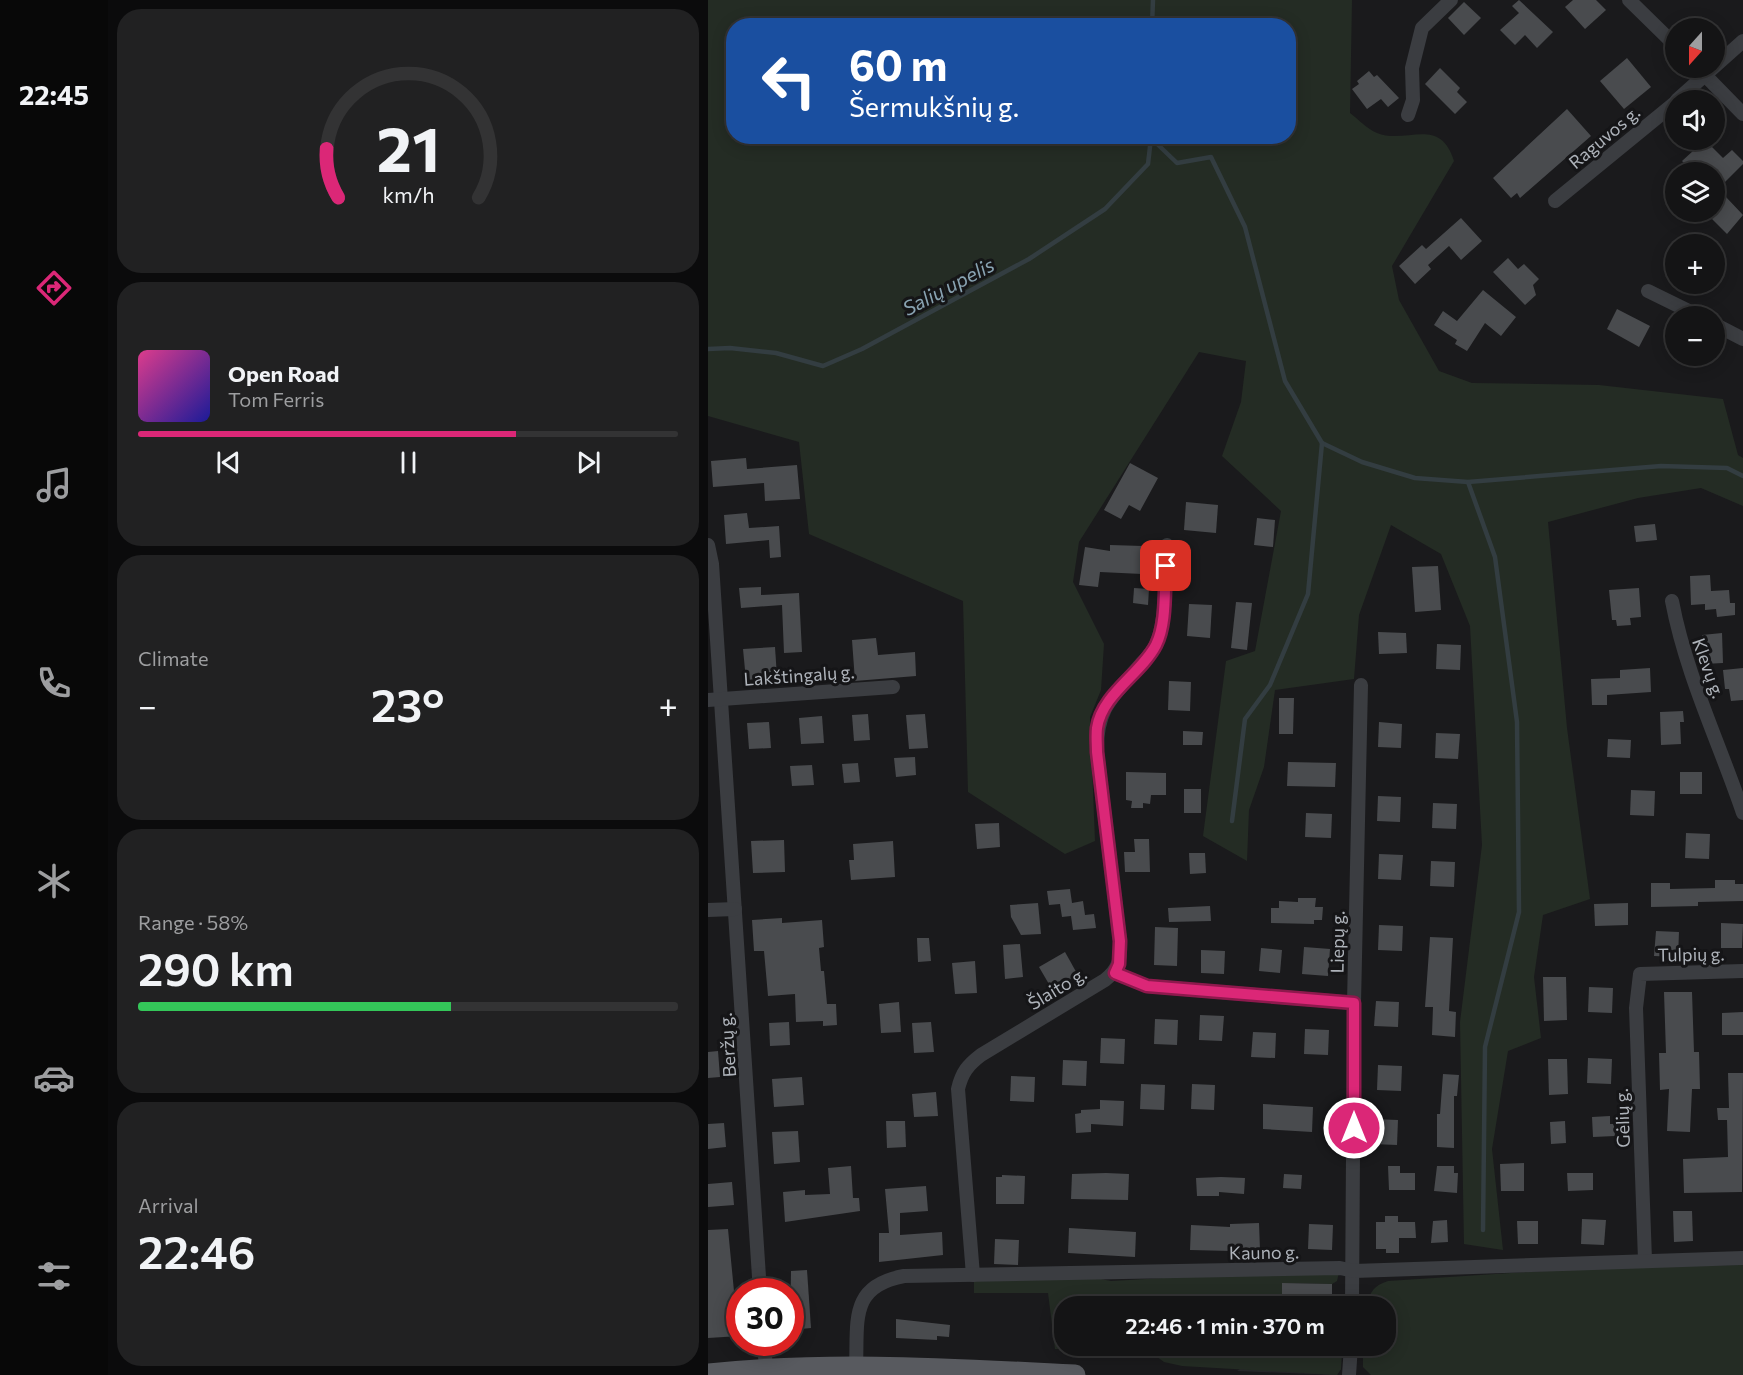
<!DOCTYPE html>
<html lang="en">
<head>
<meta charset="utf-8">
<style>
	:root { --surface:#141415; --page:#212122; --text:#f1f3f6; --muted:#9d9ea0; --line:#333334; --accent:#db2777 }
	body { margin:0; font-family:Commissioner,sans-serif; background:var(--page); color:var(--text); height:100vh; display:flex; flex-direction:column; font-size:22px; white-space:nowrap }
	* { box-sizing:border-box; margin:0 }
	p { font-size:20px; color:var(--muted) }
	.icon { flex:none; width:33px; height:33px; fill:none; stroke:currentColor; stroke-width:2; stroke-linecap:round; stroke-linejoin:round }
	.map { position:relative; flex:1; overflow:hidden }
	.side { display:flex; flex-direction:column; gap:9px; padding:9px; background:#0b0b0c; width:600px }
	.side>* { flex:none }
	.banner { position:absolute; left:18px; top:18px; width:570px; height:126px; border-radius:24px; box-shadow:0 3px 15px #0003,0 0 0 2px var(--line); background:#1a4fa0; color:#fff; overflow:hidden }
	.needle { width:39px; rotate:201deg }
	.fabs { position:absolute; left:957px; top:18px; display:grid; gap:12px }
	.fabs a { display:grid; place-items:center; width:60px; height:60px; border-radius:50%; background:var(--surface); box-shadow:0 3px 15px #0003,0 0 0 2px var(--line); font-size:30px }
	.speed { position:absolute; left:18px; top:1278px; display:flex; gap:12px; font-size:30px; font-weight:700; text-align:center }
	.speed>* { display:grid; place-content:center; width:78px; height:78px; border-radius:50%; background:var(--surface); box-shadow:0 3px 15px #0003,0 0 0 2px var(--line); line-height:1 }
	.speed .limit { border:9px solid #d22; background:#fff; color:#111 }
	.pin { position:absolute; display:grid; place-items:center; width:51px; height:51px; color:#fff; margin:-26px; border-radius:12px; box-shadow:0 3px 9px #0006 }
	.me { position:absolute; width:66px; margin:-33px; rotate:0deg; stroke-linejoin:round; filter:drop-shadow(0 0 4px #0008) }
	.turn { display:flex; align-items:center; gap:21px; height:126px; padding:0 24px; font-size:27px }
	.turn .icon { width:78px; height:78px; stroke-width:2.5 }
	.turn b { display:block; font-size:42px; line-height:51px }
	.big { font-size:45px; font-weight:600; line-height:1.1 }
	.side .tile { flex:1; display:flex; flex-direction:column; justify-content:center; gap:9px; min-width:0; padding:0 21px; border-radius:24px; background:var(--page) }
	.side .dial { align-items:center; gap:0 }
	.dial svg { height:156px; overflow:visible; fill:none; stroke:var(--line); stroke-width:7; stroke-linecap:round; text-anchor:middle }
	.dial text { fill:var(--text); stroke:none }
	.song { display:flex; align-items:center; gap:18px }
	.cover { width:72px; height:72px; border-radius:9px; background:linear-gradient(135deg,hsl(330 70% 55%),hsl(240 70% 35%)) }
	.played { height:6px; border-radius:3px; background:linear-gradient(90deg,var(--accent) 70%,var(--line) 70%) }
	.keys { display:flex; justify-content:space-around; direction:ltr }
	.heat { display:flex; justify-content:space-between; align-items:center; font-size:33px; direction:ltr }
	.charge { height:9px; border-radius:4px; background:linear-gradient(90deg,#34c759 58%,var(--line) 0) }
	.trip { position:absolute; left:346px; top:1296px; width:342px; height:60px; border-radius:24px; background:var(--surface); box-shadow:0 3px 15px #0003,0 0 0 2px var(--line); font-weight:600; line-height:60px; text-align:center }
	main { display:flex; flex:1; min-height:0 }
	.tabs { display:flex; flex-direction:column; width:108px; justify-content:space-around; align-items:center; background:#080808; color:var(--muted) }
	.tabs .icon { width:42px; height:42px }
	.tabs .current { color:var(--accent) }
	.tabs b { font-size:27px; color:var(--text) }
	.map>svg:first-child { display:block }
	.built { fill:#262629 }
	.green { fill:#242c24; fill-rule:evenodd }
	.lines { fill:none; stroke-linecap:round; stroke-linejoin:round }
	.stream { stroke:#333d41; stroke-width:4.5 }
	.building { fill:#494b4e }
	.street { stroke:#3b3d41; stroke-width:14 }
	.primary { stroke:#585a5f; stroke-width:21 }
	.route-casing { stroke:#8e194d; stroke-width:15 }
	.route { stroke:#db2777; stroke-width:10 }
	.labels { text-anchor:middle; dominant-baseline:central; stroke-width:6; stroke-linejoin:round; paint-order:stroke }
	.street-label { font-size:18px; fill:#aeb3ba; stroke:#151517 }
	.water-label { font-size:20px; font-style:italic; fill:#89a3b2; stroke:#151517 }
</style>
</head>
<body>
<main>
<nav class="tabs">
<b>22:45</b>
<svg class="icon current" aria-label="directions" viewBox="0 0 24 24"><path d="M12 3l9 9-9 9-9-9zM9 14v-3h6M13 9l2 2-2 2"/></svg>
<svg class="icon" aria-label="music" viewBox="0 0 24 24"><path d="M9 18V5l10-2v13"/><circle cx="6" cy="18" r="3"/><circle cx="16" cy="16" r="3"/></svg>
<svg class="icon" aria-label="phone" viewBox="0 0 24 24"><path d="M5 4h4l2 5-3 2q2 4 5 5l2-3 5 2v4C11 20 4 13 5 4z"/></svg>
<svg class="icon" aria-label="climate" viewBox="0 0 24 24"><path d="M12 3v18M4 7l16 10M4 17L20 7"/></svg>
<svg class="icon" aria-label="car" viewBox="0 0 24 24"><path d="M5 17H2v-5l4-1 3-4h7l3 4 3 1v5h-3M9 17h6M6 11h13"/><circle cx="7" cy="17" r="2"/><circle cx="17" cy="17" r="2"/></svg>
<svg class="icon" aria-label="filters" viewBox="0 0 24 24"><path d="M4 7h16M4 17h16"/><circle cx="9" cy="7" r="2"/><circle cx="15" cy="17" r="2"/></svg>
</nav>
<section class="side">
<div class="tile dial"><svg viewBox="0 0 100 80">
<path d="M14 69A42 42 0 1 1 86 69"/>
<path d="M14 69A42 42 0 0 1 8 44" stroke="#db2777"/>
<text x="50" y="56" font-size="32" font-weight="700">21</text>
<text x="50" y="72" font-size="11">km/h</text>
</svg></div>
<div class="tile">
<div class="song"><i class="cover"></i><div><b>Open Road</b><p>Tom Ferris</p></div></div>
<div class="played"></div>
<div class="keys"><svg class="icon" aria-label="previous" viewBox="0 0 24 24"><path d="M18 5L8 12l10 7zM5 5v14"/></svg><svg class="icon" aria-label="pause" viewBox="0 0 24 24"><path d="M8 5v14M16 5v14"/></svg><svg class="icon" aria-label="next" viewBox="0 0 24 24"><path d="M6 5l10 7-10 7zM19 5v14"/></svg></div>
</div>
<div class="tile"><p>Climate</p>
<div class="heat"><a>−</a><b class="big">23°</b><a>+</a></div>
</div>
<div class="tile"><p>Range · 58%</p><b class="big">290 km</b><div class="charge"></div></div>
<div class="tile"><p>Arrival</p><b class="big">22:46</b></div>
</section>
<div class="map">
<svg width="1035" height="1375" viewBox="0 0 1035 1375">
	<rect width="100%" height="100%" fill="#1a1a1c"/>
	<polygon class="built" points="537,1346 634,1346 633,1369 629,1375 529,1371 536,1366"/>
	<g class="green">
		<path d="M0 0H644L642 113C650 119 659 129 669 133 698 145 732 115 746 161L684 266 691 300 731 371 764 383 891 385 1015 399 1030 455 1035 458V506L993 488 930 498 840 522 859 728 882 899 835 915 826 977 833 1038 800 1051 784 1149 795 1250 756 1244 752 1022 774 845 762 626 733 554 683 525 651 615 646 679 567 690 556 767 541 810 539 861 495 836 518 661 547 651 573 511 514 456 533 402 538 361 491 352 371 542 365 582 396 644 393 690 382 717 387 841 357 854 260 792 255 601 101 534 91 442 0 416ZM26 26H580V136H26Z"/>
		<path d="M1035 1265V1375H663L655 1367V1346H678V1306H659C662 1292 665 1286 680 1281L896 1267Z"/>
		<polygon points="632,1268 629,1281 624,1284 575,1283 574,1306 357,1306 357,1346 573,1346 573,1353 627,1355 628,1346 634,1346 633,1369 629,1375 474,1366 456,1362 441,1351 347,1349 340,1293 266,1293 266,1281 388,1278 403,1281"/>
	</g>
	<g class="lines">
		<g class="stream">
			<polyline points="444,26 445,0"/>
			<polyline points="443,138 469,163 503,157 537,227 577,381 614,443 654,462 707,478 760,482 953,466 1019,468 1035,476"/>
			<polyline points="0,349 22,348 68,353 115,366 154,349 321,259 397,209 440,164 443,138"/>
			<polyline points="760,482 787,557 809,722 811,912 777,1047 775,1230"/>
			<polyline points="524,821 537,719 562,685 600,594 614,443"/>
		</g>
	</g>
	<g class="building">
		<polygon points="811,0 845,32 829,48 817,35 807,45 792,30 811,13 804,6"/>
		<polygon points="865,0 888,0 898,10 877,29 857,7"/>
		<polygon points="756,2 773,18 756,35 740,18"/>
		<polygon points="919,58 943,87 916,109 892,81"/>
		<polygon points="732,68 752,88 749,92 759,102 747,114 717,84"/>
		<polygon points="661,71 666,77 669,75 691,98 680,107 673,99 659,109 644,89 651,84 649,81"/>
		<polygon points="859,109 883,136 812,198 809,193 803,198 785,178"/>
		<polygon points="997,140 1015,158 1024,150 1035,161 1035,164 1006,193 1006,172 985,172 974,161"/>
		<polygon points="1018,197 1035,215 1019,234 1000,215 1006,212"/>
		<polygon points="753,218 774,241 753,260 741,246 720,265 723,269 707,284 691,266 714,245 718,249"/>
		<polygon points="800,258 810,269 816,264 831,279 825,285 828,295 817,305 785,272"/>
		<polygon points="775,290 808,317 793,336 777,323 759,351 747,344 749,340 726,325 735,311 749,321"/>
		<polygon points="909,309 942,326 931,347 899,329"/>
		<polygon points="38,458 39,469 89,465 92,499 57,501 56,483 5,487 3,461"/>
		<polygon points="422,463 450,478 432,511 421,505 413,519 396,510"/>
		<polygon points="478,502 510,505 508,533 476,530"/>
		<polygon points="39,513 41,528 71,526 73,557 62,558 61,540 18,544 16,515"/>
		<polygon points="549,518 567,520 565,547 546,545"/>
		<polygon points="947,524 949,540 928,542 926,526"/>
		<polygon points="402,545 435,546 434,574 392,572 390,587 371,585 377,547 402,551"/>
		<polygon points="730,566 733,610 707,612 704,567"/>
		<polygon points="1002,575 1003,591 1021,590 1022,603 1027,603 1027,615 1009,617 1008,609 997,610 997,604 983,605 982,576"/>
		<polygon points="53,587 53,595 91,593 94,652 76,653 74,605 33,608 31,588"/>
		<polygon points="426,588 441,589 440,605 425,603"/>
		<polygon points="931,588 933,617 922,618 923,625 909,626 908,620 904,620 901,590"/>
		<polygon points="528,602 544,603 539,650 523,648"/>
		<polygon points="481,604 504,605 502,638 479,636"/>
		<polygon points="670,632 698,633 699,653 671,654"/>
		<polygon points="1014,633 1015,663 996,664 994,635"/>
		<polygon points="168,638 170,655 207,652 208,676 147,681 144,640"/>
		<polygon points="729,644 753,645 752,670 728,669"/>
		<polygon points="67,647 69,677 38,680 35,649"/>
		<polygon points="942,668 943,692 899,695 899,705 884,705 883,679 912,678 912,670"/>
		<polygon points="1035,668 1035,700 1023,701 1021,689 1017,689 1015,670"/>
		<polygon points="461,681 483,682 482,711 460,710"/>
		<polygon points="571,698 586,698 585,734 571,734"/>
		<polygon points="975,711 976,722 972,722 973,744 953,745 952,712"/>
		<polygon points="160,714 162,740 146,741 144,715"/>
		<polygon points="217,714 220,748 201,749 198,715"/>
		<polygon points="114,716 116,743 93,744 91,718"/>
		<polygon points="61,722 63,748 41,749 39,723"/>
		<polygon points="671,722 694,724 693,748 670,747"/>
		<polygon points="475,731 495,732 494,745 475,745"/>
		<polygon points="728,733 752,734 750,759 727,758"/>
		<polygon points="900,739 923,740 922,758 899,757"/>
		<polygon points="207,757 208,775 188,777 186,758"/>
		<polygon points="580,762 628,763 627,787 579,786"/>
		<polygon points="150,763 152,782 136,783 134,764"/>
		<polygon points="104,765 106,785 84,786 82,766"/>
		<polygon points="418,772 458,773 458,795 443,795 442,804 435,803 435,808 423,808 424,801 418,800"/>
		<rect x="972" y="772" width="22" height="22"/>
		<rect x="476" y="789" width="17" height="24"/>
		<polygon points="923,790 947,791 946,816 922,815"/>
		<polygon points="670,796 693,797 692,822 669,821"/>
		<polygon points="725,803 749,804 748,829 724,828"/>
		<polygon points="598,813 624,814 623,838 597,837"/>
		<polygon points="291,823 292,847 269,849 267,824"/>
		<polygon points="978,833 1002,834 1001,859 977,858"/>
		<polygon points="426,839 441,839 442,872 417,872 416,852 427,852"/>
		<polygon points="76,840 77,872 45,873 43,841"/>
		<polygon points="185,841 187,877 143,880 141,860 146,860 145,844"/>
		<polygon points="481,853 497,853 498,873 482,874"/>
		<polygon points="671,854 695,855 693,880 670,879"/>
		<polygon points="723,861 747,862 746,887 722,886"/>
		<polygon points="1007,880 1027,880 1027,884 1035,884 1035,901 990,902 990,906 943,907 943,883 962,883 962,889 1007,888"/>
		<polygon points="362,889 364,903 375,901 377,915 386,914 388,928 365,930 363,916 354,917 352,904 341,905 339,891"/>
		<polygon points="590,898 608,898 607,907 615,907 614,920 606,920 606,924 563,923 563,908 571,908 571,901 590,902"/>
		<polygon points="330,903 333,934 313,935 303,917 302,905"/>
		<polygon points="920,903 920,925 887,926 886,904"/>
		<polygon points="502,906 503,921 461,922 460,908"/>
		<polygon points="74,918 74,923 114,920 116,947 111,948 113,971 116,971 119,1004 128,1004 129,1025 115,1026 115,1021 88,1022 87,994 60,996 56,951 46,951 44,920"/>
		<polygon points="1013,923 1035,924 1034,948 1013,948"/>
		<polygon points="671,925 695,926 694,951 670,950"/>
		<polygon points="447,927 470,928 469,966 446,965"/>
		<polygon points="948,931 971,932 970,957 946,956"/>
		<polygon points="722,937 745,938 741,1011 748,1012 747,1037 724,1035 725,1007 717,1007"/>
		<polygon points="209,938 221,938 223,961 210,962"/>
		<polygon points="312,944 315,977 297,979 295,945"/>
		<polygon points="596,947 622,949 620,976 594,974"/>
		<polygon points="553,948 574,950 572,973 551,971"/>
		<polygon points="493,950 517,951 516,974 493,973"/>
		<polygon points="357,952 371,977 345,991 331,967"/>
		<polygon points="267,961 269,993 247,994 244,963"/>
		<polygon points="835,977 858,977 859,1020 836,1021"/>
		<polygon points="881,987 905,988 904,1013 880,1012"/>
		<polygon points="956,992 984,992 986,1052 991,1052 992,1089 984,1089 982,1132 959,1131 961,1089 952,1090 951,1053 958,1053"/>
		<polygon points="668,1001 691,1002 690,1027 666,1026"/>
		<polygon points="191,1002 193,1032 173,1033 171,1004"/>
		<polygon points="1035,1012 1035,1035 1014,1035 1014,1013"/>
		<polygon points="492,1015 516,1016 514,1041 491,1040"/>
		<polygon points="447,1019 470,1020 469,1045 446,1044"/>
		<polygon points="81,1022 82,1045 62,1046 61,1023"/>
		<polygon points="223,1022 226,1052 206,1053 204,1023"/>
		<polygon points="597,1029 621,1030 620,1055 596,1054"/>
		<polygon points="545,1032 568,1033 567,1058 543,1057"/>
		<polygon points="393,1038 417,1039 416,1064 392,1063"/>
		<polygon points="10,1051 12,1077 0,1078 0,1052"/>
		<polygon points="880,1058 904,1059 903,1084 879,1083"/>
		<polygon points="840,1059 859,1059 860,1094 841,1095"/>
		<polygon points="355,1060 379,1061 378,1086 354,1085"/>
		<polygon points="670,1065 694,1066 693,1091 669,1090"/>
		<polygon points="1020,1073 1035,1073 1034,1192 976,1193 975,1159 1020,1157 1019,1120 1010,1120 1009,1108 1021,1108"/>
		<polygon points="735,1074 751,1075 749,1096 746,1096 746,1148 729,1147 729,1114 732,1114"/>
		<polygon points="303,1076 327,1077 326,1102 302,1101"/>
		<polygon points="94,1077 96,1105 66,1107 64,1079"/>
		<polygon points="433,1084 457,1085 456,1110 432,1109"/>
		<polygon points="484,1084 507,1085 506,1110 483,1109"/>
		<polygon points="228,1092 230,1116 206,1117 204,1094"/>
		<polygon points="392,1100 416,1101 415,1126 383,1124 383,1132 368,1133 367,1114 373,1113 373,1110 392,1109"/>
		<polygon points="555,1104 605,1107 604,1132 555,1129"/>
		<polygon points="902,1116 902,1124 906,1124 907,1136 885,1137 884,1117"/>
		<polygon points="666,1119 690,1120 689,1145 665,1144"/>
		<polygon points="178,1121 197,1121 198,1147 179,1148"/>
		<polygon points="857,1121 858,1143 843,1144 842,1122"/>
		<polygon points="16,1123 18,1147 0,1149 0,1124"/>
		<polygon points="90,1131 92,1162 66,1164 64,1132"/>
		<polygon points="816,1163 816,1191 793,1191 792,1164"/>
		<polygon points="143,1166 145,1198 151,1198 152,1211 77,1222 75,1192 97,1190 97,1195 122,1194 120,1168"/>
		<polygon points="680,1166 692,1166 692,1173 707,1173 707,1190 681,1190"/>
		<polygon points="729,1166 746,1166 746,1173 750,1173 749,1193 726,1191"/>
		<polygon points="398,1173 421,1174 420,1200 363,1199 364,1174"/>
		<polygon points="859,1173 885,1173 885,1190 860,1191"/>
		<polygon points="576,1174 594,1175 593,1189 575,1188"/>
		<polygon points="294,1175 317,1176 316,1204 288,1204 288,1177 294,1177"/>
		<polygon points="513,1177 537,1178 536,1194 511,1192 511,1196 489,1196 488,1178"/>
		<polygon points="24,1182 26,1205 0,1207 0,1184"/>
		<polygon points="218,1186 220,1211 192,1213 192,1235 234,1232 235,1255 171,1262 171,1233 181,1233 177,1189"/>
		<polygon points="965,1211 984,1211 985,1241 966,1242"/>
		<polygon points="677,1216 690,1216 690,1222 707,1222 708,1238 691,1238 691,1253 678,1253 678,1249 668,1249 668,1222 677,1222"/>
		<polygon points="874,1219 898,1220 896,1245 873,1244"/>
		<polygon points="739,1220 740,1242 723,1243 725,1221"/>
		<polygon points="809,1221 830,1221 830,1244 810,1244"/>
		<polygon points="551,1223 552,1250 535,1250 535,1255 523,1255 523,1251 482,1250 483,1225 522,1227 522,1224"/>
		<polygon points="601,1224 625,1225 624,1250 600,1249"/>
		<polygon points="361,1228 428,1232 427,1257 360,1253"/>
		<polygon points="20,1229 28,1312 32,1312 32,1336 0,1338 0,1230"/>
		<polygon points="287,1239 311,1240 310,1265 286,1264"/>
		<polygon points="99,1270 103,1328 82,1330 83,1271"/>
		<polygon points="574,1283 624,1284 624,1306 574,1306"/>
		<polygon points="188,1319 242,1325 241,1337 229,1336 229,1340 188,1338"/>
	</g>
	<g class="lines">
		<g class="street">
			<polyline points="921,0 968,46"/>
			<polyline points="990,68 1035,114"/>
			<polyline points="969,100 1035,41"/>
			<polyline points="700,115 705,100 704,68 714,28 743,0"/>
			<polyline points="847,201 968,102"/>
			<polyline points="940,291 991,316"/>
			<polyline points="1006,324 1035,339"/>
			<polyline points="0,545 4,564 52,1292"/>
			<path d="M964 601C978 675 1011 742 1035 813"/>
			<polyline points="0,700 185,687"/>
			<polyline points="0,910 27,909"/>
			<polyline points="407,973 439,986 646,1003"/>
			<polyline points="937,1260 928,1008 932,974 1035,971"/>
			<path d="M265 1275 250 1089C254 1072 260 1065 273 1055L397 980C411 969 413 959 412 941L389 752C388 707 405 697 433 664 439 658 446 650 449 642 459 617 457 573 459 545"/>
			<polyline points="644,1306 646,1003 653,685"/>
			<polyline points="56,1342 58,1369"/>
			<path d="M148 1367C150 1321 141 1286 196 1276L632 1268 646 1271 1035 1258"/>
			<polyline points="641,1375 643,1346"/>
		</g>
		<path class="primary" d="M0 1374C122 1361 245 1369 367 1375"/>
	</g>
	<g class="lines">
		<g class="route-casing">
			<path id="route" d="M458 566C456 590 459 623 448 645 433 674 394 694 389 728 388 736 389 744 389 752L412 941 411 964 407 973 439 986 646 1003V1128"/>
		</g>
		<use href="#route" class="route"/>
	</g>
	<g class="labels">
		<g class="street-label">
			<text transform="translate(896 137) rotate(-40)">Raguvos g.</text>
			<text transform="translate(1001 668) rotate(70)">Klevų g.</text>
			<text transform="translate(91 675) rotate(-4)">Lakštingalų g.</text>
			<text transform="translate(629 942) rotate(-89)">Liepų g.</text>
			<text transform="translate(983 954) rotate(-1)">Tulpių g.</text>
			<text transform="translate(349 988) rotate(-31)">Šlaito g.</text>
			<text transform="translate(19 1045) rotate(-94)">Beržų g.</text>
			<text transform="translate(914 1118) rotate(-92)">Gėlių g.</text>
			<text transform="translate(556 1252) rotate(-1)">Kauno g.</text>
		</g>
		<g class="water-label">
			<text transform="translate(240 286) rotate(-28)">Salių upelis</text>
		</g>
	</g>
</svg>
<div class="fabs">
<a><svg class="needle" viewBox="-14 -14 28 28"><path d="M0-13l5 13h-10z" fill="#e53935"/><path d="M0 13l5-13h-10z" fill="#9d9ea0"/></svg></a>
<a><svg class="icon" aria-label="sound" viewBox="0 0 24 24"><path d="M4 9h4l5-4v14l-5-4H4zM17 9q2 3 0 6"/></svg></a>
<a><svg class="icon" aria-label="layers" viewBox="0 0 24 24"><path d="M12 4l9 5-9 5-9-5zM3 14l9 5 9-5"/></svg></a>
<a>+</a>
<a>−</a>
</div>
<div class="speed"><div class="limit">30</div></div>
<div class="pin" style="left:458px;top:566px;background:#d93025"><svg class="icon" aria-label="arrive" viewBox="0 0 24 24"><path d="M6 21V4h12l-3 4 3 4H6"/></svg></div>
<svg class="me" style="left:646px;top:1128px" viewBox="-20 -20 40 40"><circle r="17" fill="#db2777" stroke="#fff" stroke-width="3"/><path d="M0-11L8 9 0 5-8 9z" fill="#fff"/></svg>
<div class="trip">22:46 · 1 min · 370 m</div>
<div class="banner">
<div class="turn"><svg class="icon" aria-label="left" viewBox="0 0 24 24"><path d="M17 20v-9H6M10 6l-5 5 5 5"/></svg><div><b>60 m</b>Šermukšnių g.</div></div>
</div>
</div>
</main>
</body>
</html>
